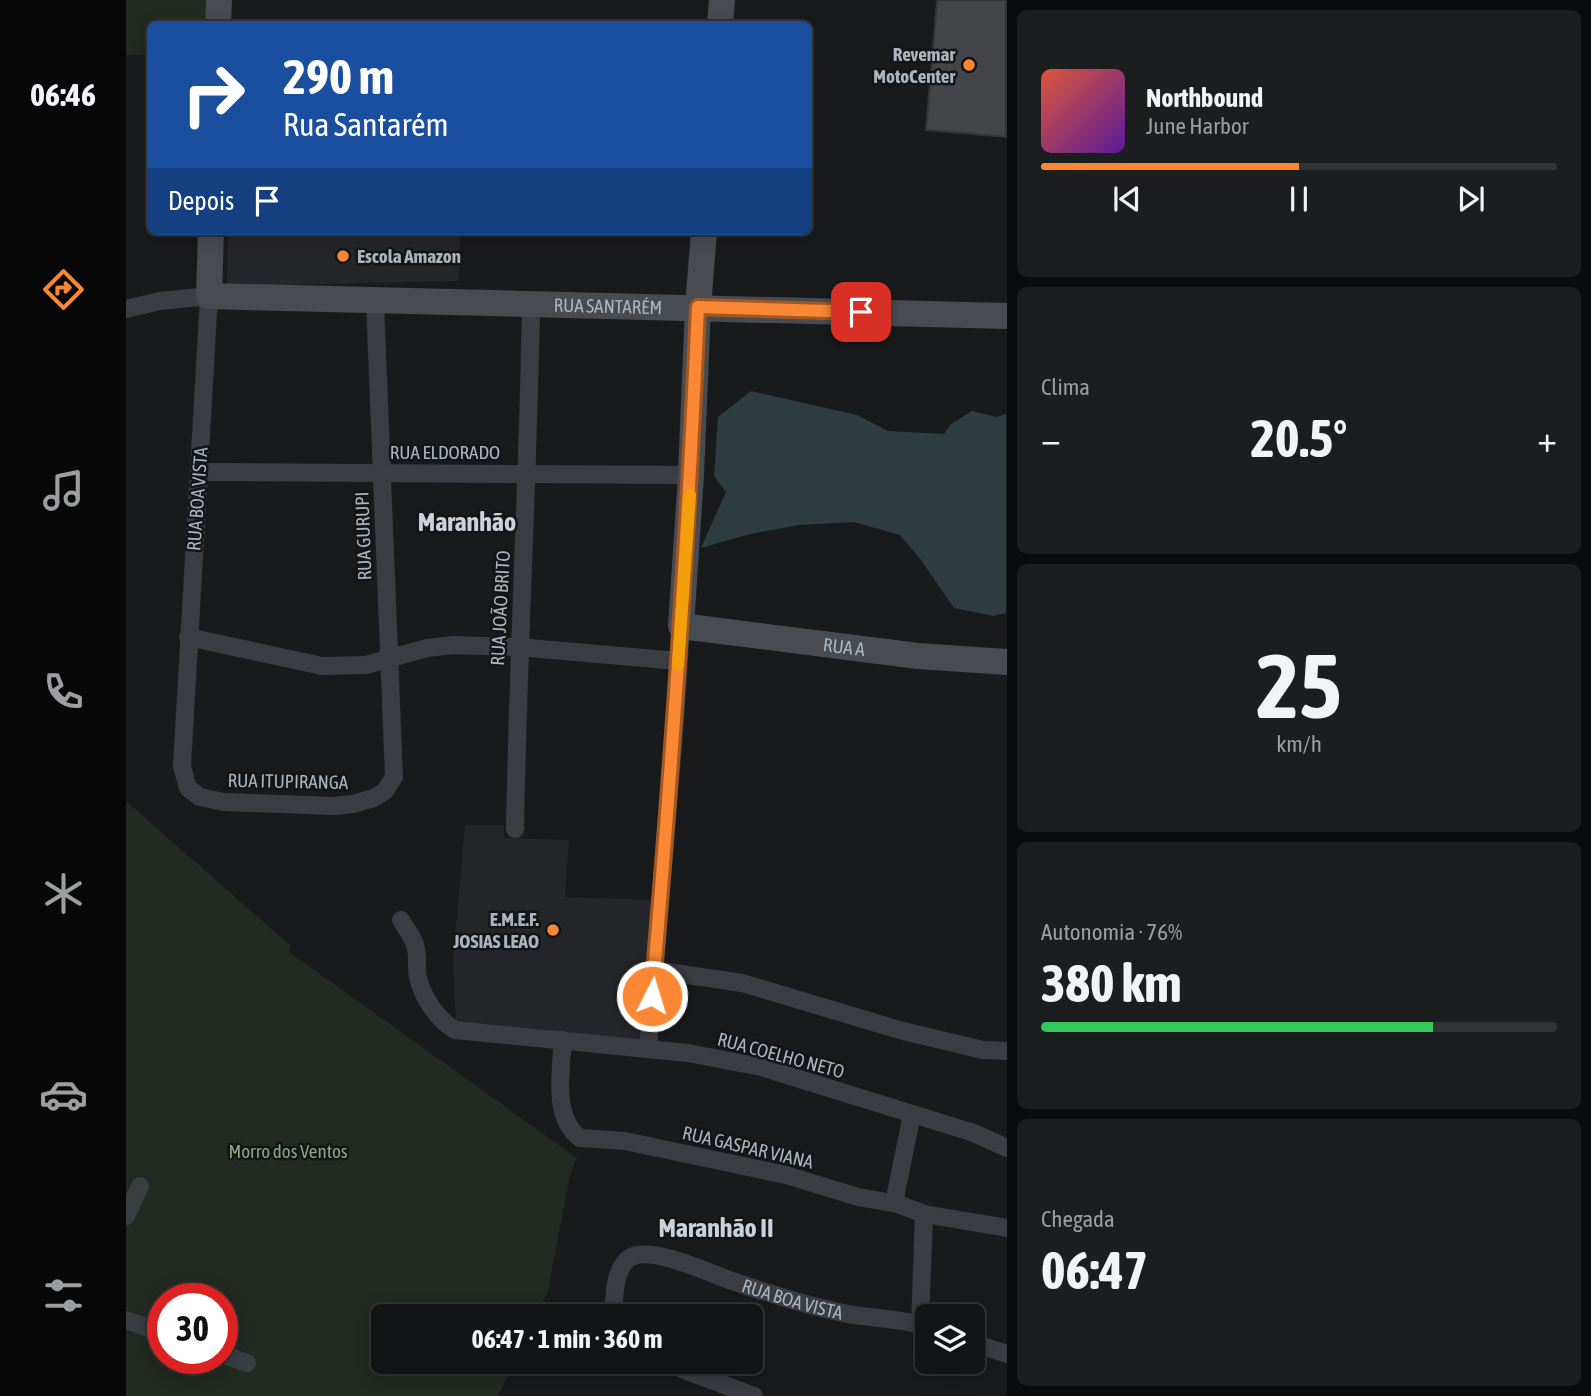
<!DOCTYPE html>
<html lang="pt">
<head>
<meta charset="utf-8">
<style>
	:root { --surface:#131415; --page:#1c1d1e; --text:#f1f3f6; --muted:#9d9ea0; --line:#323334; --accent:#f98734 }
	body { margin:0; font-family:"Asap Condensed",sans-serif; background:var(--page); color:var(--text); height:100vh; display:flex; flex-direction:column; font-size:26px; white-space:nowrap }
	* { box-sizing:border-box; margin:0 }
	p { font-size:23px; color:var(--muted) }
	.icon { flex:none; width:38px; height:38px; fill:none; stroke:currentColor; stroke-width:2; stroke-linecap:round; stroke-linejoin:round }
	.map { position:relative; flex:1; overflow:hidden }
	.drawer { display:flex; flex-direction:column; gap:10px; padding:10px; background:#0a0b0c; width:584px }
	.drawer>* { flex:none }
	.guide { position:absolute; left:21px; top:21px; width:665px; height:214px; border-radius:10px; box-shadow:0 4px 18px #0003,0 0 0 2px var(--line); background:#1a4fa0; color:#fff; overflow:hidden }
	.controls { position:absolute; left:789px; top:1304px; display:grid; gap:14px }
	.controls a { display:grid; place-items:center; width:70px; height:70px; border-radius:10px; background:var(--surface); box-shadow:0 4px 18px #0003,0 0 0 2px var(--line); font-size:35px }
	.speed { position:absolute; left:21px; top:1283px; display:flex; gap:14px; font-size:35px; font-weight:700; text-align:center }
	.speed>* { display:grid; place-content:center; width:91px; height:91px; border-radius:50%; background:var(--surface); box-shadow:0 4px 18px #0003,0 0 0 2px var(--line); line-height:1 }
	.speed .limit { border:10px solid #d22; background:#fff; color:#111 }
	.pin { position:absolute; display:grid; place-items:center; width:60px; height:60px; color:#fff; margin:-30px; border-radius:14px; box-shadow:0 4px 10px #0006 }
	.me { position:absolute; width:77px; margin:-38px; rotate:5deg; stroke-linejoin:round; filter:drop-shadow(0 0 5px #0008) }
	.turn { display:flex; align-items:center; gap:24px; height:147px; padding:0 21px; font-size:32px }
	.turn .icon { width:91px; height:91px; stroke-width:2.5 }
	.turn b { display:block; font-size:49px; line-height:60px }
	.then { display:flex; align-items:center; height:66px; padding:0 21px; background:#0003; gap:14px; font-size:26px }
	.big { font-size:52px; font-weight:700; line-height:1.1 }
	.drawer .widget { flex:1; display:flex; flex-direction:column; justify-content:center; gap:10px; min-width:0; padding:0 24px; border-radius:10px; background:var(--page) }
	.drawer .dial { align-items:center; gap:0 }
	.dial b { font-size:91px; line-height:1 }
	.song { display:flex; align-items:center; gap:21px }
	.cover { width:84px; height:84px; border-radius:10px; background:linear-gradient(135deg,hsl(10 70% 55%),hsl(270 70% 35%)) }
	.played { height:7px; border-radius:4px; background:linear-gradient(90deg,var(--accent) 50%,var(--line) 50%) }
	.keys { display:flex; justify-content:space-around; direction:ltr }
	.heat { display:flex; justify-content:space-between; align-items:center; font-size:38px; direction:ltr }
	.charge { height:10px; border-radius:5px; background:linear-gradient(90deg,#34c759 76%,var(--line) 0) }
	.trip { position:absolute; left:245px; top:1304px; width:392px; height:70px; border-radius:10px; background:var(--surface); box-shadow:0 4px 18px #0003,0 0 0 2px var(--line); font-weight:700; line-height:70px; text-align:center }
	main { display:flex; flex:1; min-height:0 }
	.tabs { display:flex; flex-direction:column; width:126px; justify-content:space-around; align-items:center; background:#080808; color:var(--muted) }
	.tabs .icon { width:49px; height:49px }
	.tabs .selected { color:var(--accent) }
	.tabs b { font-size:32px; color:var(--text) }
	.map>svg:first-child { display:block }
	.built { fill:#252629 }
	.green { fill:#222a21; fill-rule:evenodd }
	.water { fill:#2e3d40 }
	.building { fill:#434549; stroke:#333438; stroke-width:2 }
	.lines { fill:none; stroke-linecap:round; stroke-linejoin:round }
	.street { stroke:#3a3d41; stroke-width:18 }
	.secondary { stroke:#484c51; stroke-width:26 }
	.route-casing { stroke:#a25822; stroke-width:18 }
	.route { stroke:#f98734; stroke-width:12 }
	.slow { stroke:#f59e0b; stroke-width:12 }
	.poi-dot { fill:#f98734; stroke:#141517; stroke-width:2.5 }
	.labels { text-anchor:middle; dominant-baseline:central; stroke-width:5; stroke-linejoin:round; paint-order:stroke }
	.poi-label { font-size:19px; font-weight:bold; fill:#abb4bc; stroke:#141517; text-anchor:end }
	.street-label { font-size:19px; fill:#abb4bc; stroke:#141517 }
	.park-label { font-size:19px; fill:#89a782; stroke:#141517 }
	.district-label { font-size:26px; font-weight:bold; fill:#ccd2d7; stroke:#141517 }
</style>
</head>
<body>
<main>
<nav class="tabs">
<b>06:46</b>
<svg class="icon selected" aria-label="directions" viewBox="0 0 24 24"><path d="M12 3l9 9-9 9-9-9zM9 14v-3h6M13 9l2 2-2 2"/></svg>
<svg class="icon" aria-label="music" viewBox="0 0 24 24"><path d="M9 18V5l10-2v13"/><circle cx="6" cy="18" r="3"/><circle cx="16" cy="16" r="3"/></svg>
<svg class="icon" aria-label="phone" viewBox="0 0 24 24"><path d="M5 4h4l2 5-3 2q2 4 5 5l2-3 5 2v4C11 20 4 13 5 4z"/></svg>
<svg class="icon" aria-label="climate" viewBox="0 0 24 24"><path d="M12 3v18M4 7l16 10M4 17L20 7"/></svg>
<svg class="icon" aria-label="car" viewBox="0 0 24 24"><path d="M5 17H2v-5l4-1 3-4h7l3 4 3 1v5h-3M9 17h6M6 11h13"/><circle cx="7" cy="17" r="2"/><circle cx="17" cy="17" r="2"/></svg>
<svg class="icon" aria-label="filters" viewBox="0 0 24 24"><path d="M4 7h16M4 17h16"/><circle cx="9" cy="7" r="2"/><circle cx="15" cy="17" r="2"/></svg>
</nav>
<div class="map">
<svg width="881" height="1396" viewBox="0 0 881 1396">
	<rect width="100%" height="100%" fill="#191a1c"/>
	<g class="built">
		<polygon points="102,231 334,231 333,281 101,286"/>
		<polygon points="339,825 378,825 378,838 443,840 439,897 527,900 514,1040 330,1021 327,961"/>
	</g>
	<g class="green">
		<polygon points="0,0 87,0 86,24 24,24 24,55 1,55 0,58"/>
		<path d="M0 801 165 946 163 952 451 1158 444 1175 422 1291 410 1316H257V1362H388L372 1396H0ZM37 1298H96V1358H37Z"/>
	</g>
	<polygon class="water" points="625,391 731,415 762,431 818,434 825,424 846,411 870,417 880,414 880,613 868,616 828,608 795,560 774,535 728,522 673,525 624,534 575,548 600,492 588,476 592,417"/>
	<polygon class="building" points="811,0 880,0 880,137 800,130"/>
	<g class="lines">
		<g class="street">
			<polyline points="0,309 34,301 83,296 56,766 62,788 74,797 98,802 208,806 227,804 248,798 259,791 268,777 249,302"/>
			<polyline points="73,472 565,475"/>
			<polyline points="62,637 196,666 240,665 301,648 327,645 392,647 552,661"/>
			<path d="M389 829C392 654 402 480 405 306"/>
			<path d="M275 920C280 929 289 939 290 949 292 958 290 968 292 977 296 997 312 1020 329 1030L562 1053 609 1062 635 1067 848 1133 881 1148"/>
			<polyline points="528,970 616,983 777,1031 857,1050 881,1051"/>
			<path d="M437 1040C435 1070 426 1117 454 1138L499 1141 660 1175 732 1197 772 1204 798 1214 881 1228"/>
			<polyline points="522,1049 549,721 555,626"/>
			<polyline points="768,1203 786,1114"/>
			<polyline points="0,1216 14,1186"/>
			<path id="s1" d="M487 1316C488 1299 488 1266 505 1257 526 1246 581 1272 603 1280 641 1293 682 1306 722 1314 748 1319 776 1318 802 1327"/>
			<polyline points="0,1320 37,1333"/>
			<polyline points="794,1324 798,1214"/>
			<polyline points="847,1343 881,1354"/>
			<polyline points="96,1354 121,1363"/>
			<polyline points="541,1362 561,1371 628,1396"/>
		</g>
		<g class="secondary">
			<polyline points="92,24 93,0"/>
			<polyline points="594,24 596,0"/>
			<path id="s2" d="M85 231 83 296 881 316"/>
			<path id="s3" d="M578 231 572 307 565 475 555 626 792 656 881 662"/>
		</g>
	</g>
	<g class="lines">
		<g class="route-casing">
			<path id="route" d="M526 996C546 767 562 537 572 307L735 312"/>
		</g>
		<use href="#route" class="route"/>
		<polyline class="slow" points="552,665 564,495"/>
	</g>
	<g class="poi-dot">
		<circle cx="843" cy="65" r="7"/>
		<circle cx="217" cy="256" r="7"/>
		<circle cx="427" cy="930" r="7"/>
	</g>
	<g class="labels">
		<g class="poi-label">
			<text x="829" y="54">Revemar<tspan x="829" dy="22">MotoCenter</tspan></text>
			<text x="231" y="256" text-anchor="start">Escola Amazon</text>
			<text x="413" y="919">E.M.E.F.<tspan x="413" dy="22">JOSIAS LEAO</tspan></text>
		</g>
		<g class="street-label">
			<text stroke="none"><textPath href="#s2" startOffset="464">RUA SANTARÉM</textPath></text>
			<text x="319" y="452">RUA ELDORADO</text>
			<text transform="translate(71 499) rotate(-86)">RUA BOA VISTA</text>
			<text transform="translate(237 536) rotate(-92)">RUA GURUPI</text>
			<text transform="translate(374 608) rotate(-87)">RUA JOÃO BRITO</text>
			<text stroke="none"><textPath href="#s3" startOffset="560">RUA A</textPath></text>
			<text transform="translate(162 781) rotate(1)">RUA ITUPIRANGA</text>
			<text transform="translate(655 1055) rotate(15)">RUA COELHO NETO</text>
			<text transform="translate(622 1147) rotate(13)">RUA GASPAR VIANA</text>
			<text stroke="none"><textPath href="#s1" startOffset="233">RUA BOA VISTA</textPath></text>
		</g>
		<g class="park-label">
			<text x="162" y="1151">Morro dos Ventos</text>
		</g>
		<g class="district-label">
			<text x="341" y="522">Maranhão</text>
			<text x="590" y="1228">Maranhão II</text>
		</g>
	</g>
</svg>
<div class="controls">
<a><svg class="icon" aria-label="layers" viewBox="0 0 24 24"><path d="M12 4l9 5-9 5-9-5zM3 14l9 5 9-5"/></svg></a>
</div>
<div class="speed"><div class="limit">30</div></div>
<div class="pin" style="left:735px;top:312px;background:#d93025"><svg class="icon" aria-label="arrive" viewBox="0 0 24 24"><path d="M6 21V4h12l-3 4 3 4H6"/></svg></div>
<svg class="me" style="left:526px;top:996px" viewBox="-20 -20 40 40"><circle r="17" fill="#f98734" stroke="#fff" stroke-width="3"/><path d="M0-11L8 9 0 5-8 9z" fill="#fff"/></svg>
<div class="trip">06:47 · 1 min · 360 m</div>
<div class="guide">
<div class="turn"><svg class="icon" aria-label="right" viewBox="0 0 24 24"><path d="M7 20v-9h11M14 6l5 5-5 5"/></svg><div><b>290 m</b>Rua Santarém</div></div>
<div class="then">Depois<svg class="icon" aria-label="arrive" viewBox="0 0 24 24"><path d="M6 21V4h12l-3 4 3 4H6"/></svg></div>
</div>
</div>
<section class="drawer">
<div class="widget">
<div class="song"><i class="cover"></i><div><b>Northbound</b><p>June Harbor</p></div></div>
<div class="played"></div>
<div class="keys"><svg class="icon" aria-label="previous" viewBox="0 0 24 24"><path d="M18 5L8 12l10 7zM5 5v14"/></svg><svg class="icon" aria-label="pause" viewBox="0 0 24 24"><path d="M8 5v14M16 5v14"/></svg><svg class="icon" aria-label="next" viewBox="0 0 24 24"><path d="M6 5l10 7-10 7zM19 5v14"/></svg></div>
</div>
<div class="widget"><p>Clima</p>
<div class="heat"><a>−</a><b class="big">20.5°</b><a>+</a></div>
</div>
<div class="widget dial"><b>25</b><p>km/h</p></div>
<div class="widget"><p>Autonomia · 76%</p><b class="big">380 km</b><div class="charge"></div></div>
<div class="widget"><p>Chegada</p><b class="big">06:47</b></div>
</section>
</main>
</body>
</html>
